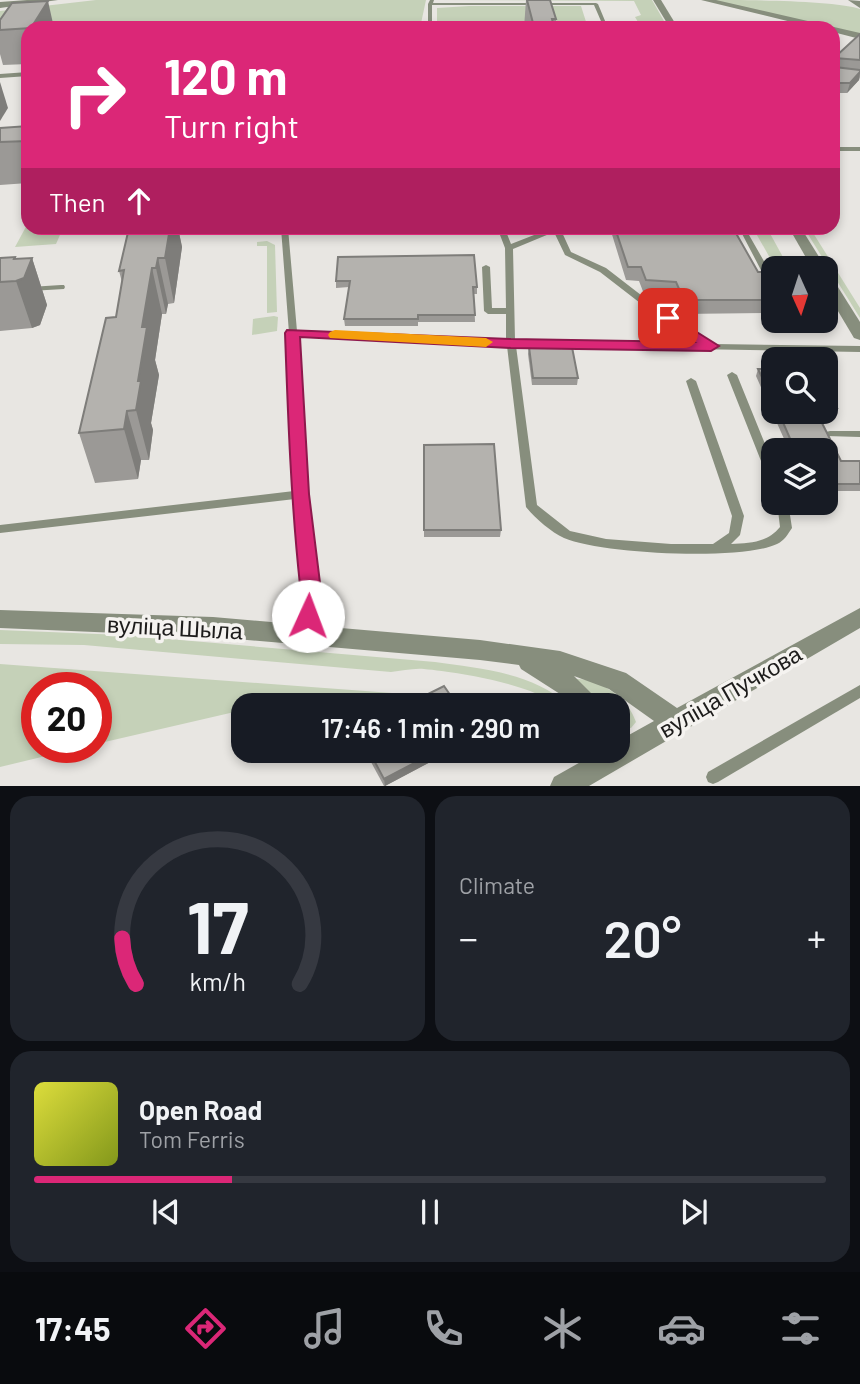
<!DOCTYPE html>
<html lang="en">
<head>
<meta charset="utf-8">
<style>
	:root { --surface:#171b24; --page:#20242c; --text:#f1f3f6; --muted:#9ea1a6; --line:#363941; --accent:#db2777 }
	body { margin:0; font-family:Barlow,sans-serif; background:var(--page); color:var(--text); height:100vh; display:flex; flex-direction:column; font-size:26px; white-space:nowrap }
	* { box-sizing:border-box; margin:0 }
	p { font-size:23px; color:var(--muted) }
	.icon { flex:none; width:38px; height:38px; fill:none; stroke:currentColor; stroke-width:2; stroke-linecap:round; stroke-linejoin:round }
	.map { position:relative; height:786px; overflow:hidden }
	.panel { display:flex; flex-direction:column; gap:10px; padding:10px; background:#0d0f14; flex:1 }
	.panel>* { flex:none }
	.hud { position:absolute; left:21px; top:21px; width:819px; height:214px; border-radius:21px; box-shadow:0 4px 10px #0003; background:#db2777; color:#fff; overflow:hidden }
	.needle { width:46px; rotate:177deg }
	.buttons { position:absolute; left:761px; top:256px; display:grid; gap:14px }
	.buttons a { display:grid; place-items:center; width:77px; height:77px; border-radius:14px; background:var(--surface); box-shadow:0 4px 10px #0003; font-size:35px }
	.speed { position:absolute; left:21px; top:672px; display:flex; gap:14px; font-size:35px; font-weight:700; text-align:center }
	.speed>* { display:grid; place-content:center; width:91px; height:91px; border-radius:50%; background:var(--surface); box-shadow:0 4px 10px #0003; line-height:1 }
	.speed .limit { border:10px solid #d22; background:#fff; color:#111 }
	.pin { position:absolute; display:grid; place-items:center; width:60px; height:60px; color:#fff; margin:-30px; border-radius:14px; box-shadow:0 4px 10px #0006 }
	.me { position:absolute; width:77px; margin:-38px; rotate:2deg; stroke-linejoin:round; filter:drop-shadow(0 0 5px #0008) }
	.turn { display:flex; align-items:center; gap:24px; height:147px; padding:0 28px; font-size:32px }
	.turn .icon { width:91px; height:91px; stroke-width:2.5 }
	.turn b { display:block; font-size:49px; line-height:60px }
	.then { display:flex; align-items:center; height:66px; padding:0 28px; background:#0003; gap:14px; font-size:26px }
	.big { font-size:52px; font-weight:600; line-height:1.1 }
	.panel .widget { flex:1; display:flex; flex-direction:column; justify-content:center; gap:10px; min-width:0; padding:0 24px; border-radius:21px; background:var(--page) }
	.panel .dial { align-items:center; gap:0 }
	.dial svg { height:182px; overflow:visible; fill:none; stroke:var(--line); stroke-width:7; stroke-linecap:round; text-anchor:middle }
	.dial text { fill:var(--text); stroke:none }
	.song { display:flex; align-items:center; gap:21px }
	.cover { width:84px; height:84px; border-radius:10px; background:linear-gradient(135deg,hsl(60 70% 55%),hsl(70 70% 35%)) }
	.played { height:7px; border-radius:4px; background:linear-gradient(90deg,var(--accent) 25%,var(--line) 25%) }
	.keys { display:flex; justify-content:space-around; direction:ltr }
	.heat { display:flex; justify-content:space-between; align-items:center; font-size:38px; direction:ltr }
	.panel .tiles { flex:1; display:grid; gap:10px; grid-template-columns:1fr 1fr }
	.widget:last-child { grid-column:span 2 }
	.trip { position:absolute; left:231px; top:693px; width:399px; height:70px; border-radius:21px; background:var(--surface); box-shadow:0 4px 10px #0003; font-weight:600; line-height:70px; text-align:center }
	.menu { display:flex; height:112px; justify-content:space-around; align-items:center; background:#090b0e; color:var(--muted) }
	.menu .icon { width:49px; height:49px }
	.menu .active { color:var(--accent) }
	.menu b { font-size:32px; color:var(--text) }
	.map>svg:first-child { display:block }
	.green { fill:#c5d1b8 }
	.lines { fill:none; stroke-linecap:round; stroke-linejoin:round }
	.lane { fill:#878e7d; fill-rule:evenodd }
	.street { fill:#878e7d; fill-rule:evenodd }
	.wall { fill:#9b9996 }
	.shaded-wall { fill:#7e7d7a }
	.building { fill:#b4b2ae; stroke:#7e7d7a; stroke-width:2 }
	.route { fill:#db2777; stroke:#8e194d; stroke-width:2 }
	.slow { fill:#f59e0b }
	.labels { text-anchor:middle; dominant-baseline:central; stroke-width:7; stroke-linejoin:round; paint-order:stroke }
	.near-street-label { font-size:23px; fill:#1d1c1b; stroke:#f5f3f0 }
</style>
</head>
<body>
<div class="map">
<svg width="860" height="786" viewBox="0 0 860 786">
	<rect width="100%" height="100%" fill="#e8e6e2"/>
	<g class="green">
		<polygon points="96,0 426,0 420,28 115,28 109,26 0,30 0,11"/>
		<polygon points="436,0 652,0 668,28 648,28 646,23 638,22 635,17 641,15 634,1"/>
		<path d="M709 0C743 0 834 0 860 9V34Z"/>
		<polygon points="469,6 581,6 588,28 508,28 507,26 560,23 437,21 437,8"/>
		<polygon points="28,223 28,228 63,228 56,244 15,247"/>
		<polygon points="753,228 767,228 789,268 774,265"/>
		<polygon points="804,228 810,228 860,308 860,318"/>
		<polygon points="267,241 275,245 277,312 267,313 267,246 257,246 257,242"/>
		<polygon points="274,316 278,317 277,331 252,335 253,319"/>
		<path d="M0 630 122 635 435 662C479 668 533 673 567 704L556 705C532 684 457 672 424 669 413 668 402 671 391 672L84 645 0 644Z"/>
		<polygon points="0,664 392,693 243,705 243,710 96,744 96,688 37,688 37,747 83,747 0,767"/>
		<path d="M577 679C602 679 629 700 636 722L631 728 618 727V705H592L577 689Z"/>
	</g>
	<g class="lines">
		<g class="lane">
			<polygon points="430,0 434,0 433,3 596,3 598,4 608,28 604,28 594,5 432,5 432,28 428,28 428,4"/>
			<polygon points="736,23 742,28 737,28 734,24"/>
			<polygon points="28,72 28,76 0,78 0,74"/>
			<rect x="833" y="147" width="27" height="4"/>
			<path d="M281 228H288L297 331 506 340V314H488L484 311 482 267 486 265 490 267 492 308H506L505 248 500 235 492 228H500L507 234 511 244 552 228H560L571 252 606 268 650 302 714 344 860 346V352L516 346 537 505 570 531 606 539 671 544H713L729 533 732 516 686 381 691 378 696 381 744 516 740 535 731 544C750 543 767 543 780 527L777 502H788L792 528C788 534 784 541 777 544 741 561 602 554 564 538 551 532 535 518 526 507L507 346 298 336 305 494 316 591 312 635 311 639 306 640 301 639 300 635 304 591 295 499 0 533V525L294 491 289 333ZM554 232 565 255 600 272 644 306 701 344 515 340 513 249Z"/>
			<polygon points="739,228 745,228 769,270 774,270 774,274 763,274"/>
			<polygon points="61,285 64,285 65,287 64,289 30,291 26,289 30,287"/>
			<polygon points="732,372 737,375 774,466 774,485 770,484 769,481 727,375"/>
			<polygon points="830,431 860,431 860,437 826,436 825,434 826,432"/>
			<polygon points="860,685 860,698 718,782 713,784 708,782 706,777 708,772"/>
		</g>
		<g class="street">
			<polygon points="27,0 58,0 0,8 0,2"/>
			<polygon points="653,0 661,0 678,28 670,28"/>
			<polygon points="701,0 716,0 860,33 860,39 833,32 833,28 816,28"/>
			<polygon points="848,0 860,1 860,8"/>
			<polygon points="789,228 801,228 826,268 812,268"/>
			<polygon points="826,275 831,276 860,322 860,340 854,338 826,291"/>
			<polygon points="860,608 860,628 589,786 550,786 554,777 600,751 618,751 618,741 654,721 609,689 574,676 595,697 598,705 571,705 560,694 521,669 519,665 480,660 213,637 0,628 0,610 213,617 480,640 560,651 626,673 677,708"/>
		</g>
	</g>
	<g class="wall">
		<polygon points="526,0 550,0 556,19 556,28 524,28"/>
		<polygon points="0,20 28,28 28,64 3,65 0,54"/>
		<polygon points="860,34 860,77 859,80 847,93 833,93 833,59"/>
		<polygon points="28,126 28,183 0,185 0,128"/>
		<polygon points="129,228 178,228 182,247 174,303 168,304 166,314 162,314 155,360 159,375 151,423 153,430 149,460 141,460 138,479 95,483 79,433 116,317 122,282 119,271"/>
		<polygon points="610,228 733,228 758,272 774,272 774,313 681,314 674,296 644,294 639,281 626,280"/>
		<polygon points="474,255 477,287 477,294 474,294 475,322 418,322 418,326 345,326 344,319 349,287 336,288 336,281"/>
		<polygon points="15,257 16,259 32,258 47,305 40,325 32,328 0,331 0,258"/>
		<polygon points="529,347 578,378 577,385 532,385 528,354"/>
		<polygon points="774,368 774,411 826,411 826,388 837,408 834,415 818,416 841,461 860,461 860,491 826,491 826,450 789,450 756,376 758,369"/>
		<polygon points="424,445 501,530 500,537 424,537"/>
		<polygon points="365,751 451,751 385,786 384,786"/>
	</g>
	<g class="shaded-wall">
		<polygon points="48,1 54,28 31,28"/>
		<polygon points="860,72 859,80 847,93 850,83"/>
		<polygon points="0,82 8,108 0,121"/>
		<polygon points="170,228 178,228 182,247 174,303 165,258"/>
		<polygon points="15,257 23,279 32,258 47,305 40,325 32,328 16,281 14,259"/>
		<polygon points="158,258 168,304 166,314 156,268"/>
		<polygon points="152,268 162,314 155,360 159,375 151,423 153,430 149,460 136,410 142,327"/>
		<polygon points="127,411 141,460 138,479 124,429"/>
		<polygon points="437,751 451,751 385,786 384,779"/>
	</g>
	<g class="building">
		<polygon points="527,0 550,0 556,19 552,19 553,23 533,23"/>
		<polygon points="48,1 31,28 0,30 0,20 12,3"/>
		<polygon points="860,34 860,60 834,58"/>
		<polygon points="833,59 834,59 835,67 860,70 860,72 850,83 833,83"/>
		<polygon points="28,126 28,141 0,142 0,128"/>
		<polygon points="129,228 170,228 165,258 158,258 156,268 152,268 142,327 147,327 138,381 141,381 136,410 127,411 124,429 79,433 106,318 116,317 124,270 119,271"/>
		<polygon points="615,228 733,228 758,272 774,272 774,300 684,300 676,282 646,280 641,267 628,267"/>
		<polygon points="474,255 477,287 473,287 475,315 418,315 418,319 344,319 350,281 336,281 338,257"/>
		<polygon points="15,257 14,259 32,258 24,278 16,281 0,282 0,258"/>
		<polygon points="529,347 572,347 578,378 533,378"/>
		<polygon points="758,369 774,369 774,402"/>
		<polygon points="826,388 837,408 826,408"/>
		<polygon points="778,411 816,411 841,461 860,461 860,484 826,484 826,450 795,450"/>
		<polygon points="494,444 501,530 424,530 424,445"/>
		<polygon points="444,686 457,705 406,705"/>
		<polygon points="369,751 437,751 384,779"/>
	</g>
	<path class="route" d="M668 314 719 346 711 351 511 348 300 337 309 494 321 591 315 622 308 624 301 622C295 611 301 597 300 585 291 501 288 417 285 333L287 330 511 339 694 342 663 322 661 318Z"/>
	<polygon class="slow" points="335,330 486,338 493,342 486,347 330,338 328,335 330,332"/>
	<g class="labels">
		<g class="near-street-label">
			<text transform="translate(175 627) rotate(3)">вуліца Шыла</text>
			<text transform="translate(730 691) rotate(-30)">вуліца Пучкова</text>
		</g>
	</g>
</svg>
<div class="buttons">
<a><svg class="needle" viewBox="-14 -14 28 28"><path d="M0-13l5 13h-10z" fill="#e53935"/><path d="M0 13l5-13h-10z" fill="#9ea1a6"/></svg></a>
<a><svg class="icon" aria-label="search" viewBox="0 0 24 24"><circle cx="10" cy="10" r="6"/><path d="M15 15l6 6"/></svg></a>
<a><svg class="icon" aria-label="layers" viewBox="0 0 24 24"><path d="M12 4l9 5-9 5-9-5zM3 14l9 5 9-5"/></svg></a>
</div>
<div class="speed"><div class="limit">20</div></div>
<div class="pin" style="left:668px;top:318px;background:#d93025"><svg class="icon" aria-label="arrive" viewBox="0 0 24 24"><path d="M6 21V4h12l-3 4 3 4H6"/></svg></div>
<svg class="me" style="left:308px;top:616px" viewBox="-20 -20 40 40"><circle r="19" fill="#fff"/><path d="M0-13L10 11 0 6-10 11z" fill="#db2777"/></svg>
<div class="trip">17:46 · 1 min · 290 m</div>
<div class="hud">
<div class="turn"><svg class="icon" aria-label="right" viewBox="0 0 24 24"><path d="M7 20v-9h11M14 6l5 5-5 5"/></svg><div><b>120 m</b>Turn right</div></div>
<div class="then">Then<svg class="icon" aria-label="ahead" viewBox="0 0 24 24"><path d="M12 20V5M6 11l6-6 6 6"/></svg></div>
</div>
</div>
<section class="panel">
<div class="tiles">
<div class="widget dial"><svg viewBox="0 0 100 80">
<path d="M14 69A42 42 0 1 1 86 69"/>
<path d="M14 69A42 42 0 0 1 8 49" stroke="#db2777"/>
<text x="50" y="56" font-size="32" font-weight="700">17</text>
<text x="50" y="72" font-size="11">km/h</text>
</svg></div>
<div class="widget"><p>Climate</p>
<div class="heat"><a>−</a><b class="big">20°</b><a>+</a></div>
</div>
<div class="widget">
<div class="song"><i class="cover"></i><div><b>Open Road</b><p>Tom Ferris</p></div></div>
<div class="played"></div>
<div class="keys"><svg class="icon" aria-label="previous" viewBox="0 0 24 24"><path d="M18 5L8 12l10 7zM5 5v14"/></svg><svg class="icon" aria-label="pause" viewBox="0 0 24 24"><path d="M8 5v14M16 5v14"/></svg><svg class="icon" aria-label="next" viewBox="0 0 24 24"><path d="M6 5l10 7-10 7zM19 5v14"/></svg></div>
</div>
</div>
</section>
<nav class="menu">
<b>17:45</b>
<svg class="icon active" aria-label="directions" viewBox="0 0 24 24"><path d="M12 3l9 9-9 9-9-9zM9 14v-3h6M13 9l2 2-2 2"/></svg>
<svg class="icon" aria-label="music" viewBox="0 0 24 24"><path d="M9 18V5l10-2v13"/><circle cx="6" cy="18" r="3"/><circle cx="16" cy="16" r="3"/></svg>
<svg class="icon" aria-label="phone" viewBox="0 0 24 24"><path d="M5 4h4l2 5-3 2q2 4 5 5l2-3 5 2v4C11 20 4 13 5 4z"/></svg>
<svg class="icon" aria-label="climate" viewBox="0 0 24 24"><path d="M12 3v18M4 7l16 10M4 17L20 7"/></svg>
<svg class="icon" aria-label="car" viewBox="0 0 24 24"><path d="M5 17H2v-5l4-1 3-4h7l3 4 3 1v5h-3M9 17h6M6 11h13"/><circle cx="7" cy="17" r="2"/><circle cx="17" cy="17" r="2"/></svg>
<svg class="icon" aria-label="filters" viewBox="0 0 24 24"><path d="M4 7h16M4 17h16"/><circle cx="9" cy="7" r="2"/><circle cx="15" cy="17" r="2"/></svg>
</nav>
</body>
</html>
